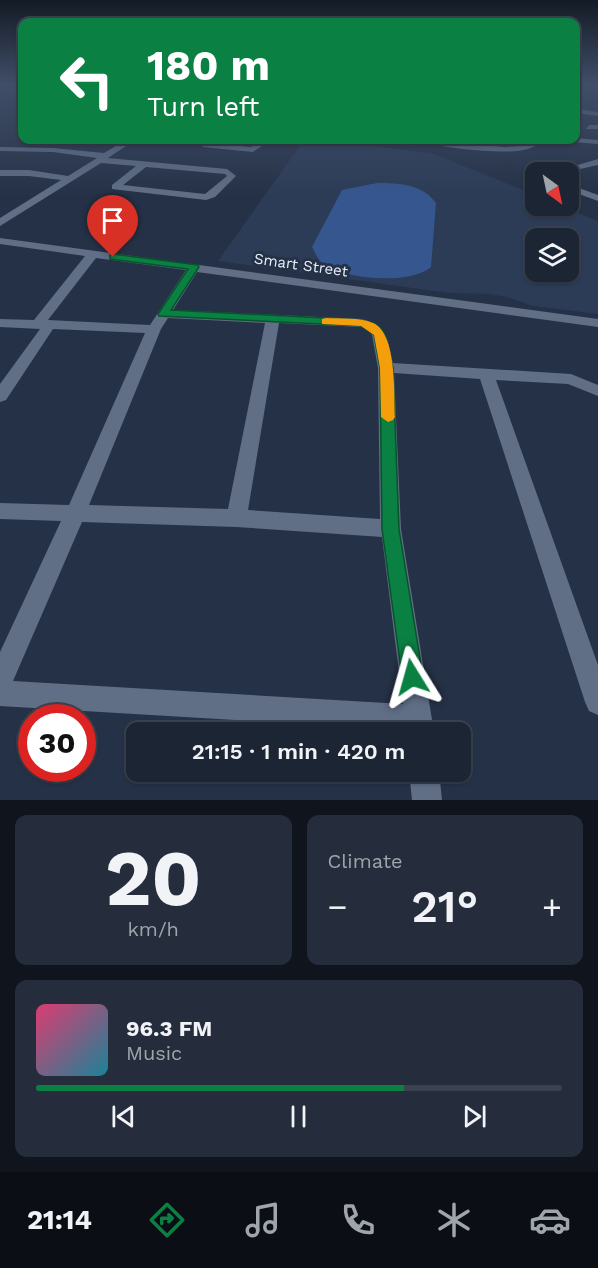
<!DOCTYPE html>
<html lang="en">
<head>
<meta charset="utf-8">
<style>
	:root { --surface:#1c2534; --page:#252d3c; --text:#f1f3f6; --muted:#a0a5ac; --line:#3a424f; --accent:#0b8043 }
	body { margin:0; font-family:"Work Sans",sans-serif; background:var(--page); color:var(--text); height:100vh; display:flex; flex-direction:column; font-size:22px; white-space:nowrap }
	* { box-sizing:border-box; margin:0 }
	p { font-size:20px; color:var(--muted) }
	.icon { flex:none; width:33px; height:33px; fill:none; stroke:currentColor; stroke-width:2; stroke-linecap:round; stroke-linejoin:round }
	.map { position:relative; height:800px; overflow:hidden }
	.drawer { display:flex; flex-direction:column; gap:15px; padding:15px; background:#0f141d; flex:1 }
	.drawer>* { flex:none }
	.banner { position:absolute; left:18px; top:18px; width:562px; height:126px; border-radius:12px; box-shadow:0 2px 4px #0004,0 0 0 2px var(--line); background:#0b8043; color:#fff; overflow:hidden }
	.needle { width:39px; rotate:147deg }
	.fabs { position:absolute; left:525px; top:162px; display:grid; gap:12px }
	.fabs a { display:grid; place-items:center; width:54px; height:54px; border-radius:12px; background:var(--surface); box-shadow:0 2px 4px #0004,0 0 0 2px var(--line); font-size:30px }
	.speed { position:absolute; left:18px; top:704px; display:flex; gap:12px; font-size:30px; font-weight:700; text-align:center }
	.speed>* { display:grid; place-content:center; width:78px; height:78px; border-radius:50%; background:var(--surface); box-shadow:0 2px 4px #0004,0 0 0 2px var(--line); line-height:1 }
	.speed .limit { border:9px solid #d22; background:#fff; color:#111 }
	.pin { position:absolute; display:grid; place-items:center; width:51px; height:51px; color:#fff; margin:-62px -26px; border-radius:50% 50% 50% 0; rotate:-45deg; box-shadow:0 0 6px #0007 }
	.pin .icon { rotate:45deg }
	.me { position:absolute; width:66px; margin:-33px; rotate:352deg; stroke-linejoin:round; filter:drop-shadow(0 0 4px #0008) }
	.turn { display:flex; align-items:center; gap:21px; height:126px; padding:0 30px; font-size:27px }
	.turn .icon { width:78px; height:78px; stroke-width:2.5 }
	.turn b { display:block; font-size:42px; line-height:51px }
	.big { font-size:45px; font-weight:600; line-height:1.1 }
	.drawer .widget { flex:1; display:flex; flex-direction:column; justify-content:center; gap:9px; min-width:0; padding:0 21px; border-radius:12px; background:var(--page) }
	.drawer .dial { align-items:center; gap:0 }
	.dial b { font-size:78px; line-height:1 }
	.song { display:flex; align-items:center; gap:18px }
	.cover { width:72px; height:72px; border-radius:9px; background:linear-gradient(135deg,hsl(340 70% 55%),hsl(190 70% 35%)) }
	.played { height:6px; border-radius:3px; background:linear-gradient(90deg,var(--accent) 70%,var(--line) 70%) }
	.keys { display:flex; justify-content:space-around; direction:ltr }
	.heat { display:flex; justify-content:space-between; align-items:center; font-size:33px; direction:ltr }
	.drawer .tiles { flex:1; display:grid; gap:15px; grid-template-columns:1fr 1fr }
	.widget:last-child { grid-column:span 2 }
	.trip { position:absolute; left:126px; top:722px; width:345px; height:60px; border-radius:12px; background:var(--surface); box-shadow:0 2px 4px #0004,0 0 0 2px var(--line); font-weight:600; line-height:60px; text-align:center }
	.tab-bar { display:flex; height:96px; justify-content:space-around; align-items:center; background:#0b0f15; color:var(--muted) }
	.tab-bar .icon { width:42px; height:42px }
	.tab-bar .on { color:var(--accent) }
	.tab-bar b { font-size:27px; color:var(--text) }
	.map>svg:first-child { display:block }
	.built { fill:#2c3c56; fill-rule:evenodd }
	.green { fill:#36568f }
	.lines { fill:none; stroke-linecap:round; stroke-linejoin:round }
	.minor { fill:#606e86; fill-rule:evenodd }
	.route { fill:#0b8043; stroke:#07532c; stroke-width:1.5 }
	.slow { fill:#f59e0b }
	.labels { text-anchor:middle; dominant-baseline:central; stroke-width:6; stroke-linejoin:round; paint-order:stroke }
	.far-street-label { font-size:15px; fill:#e8f0fe; stroke:#253146 }
</style>
</head>
<body>
<div class="map">
<svg width="598" height="800" viewBox="0 0 598 800">
	<rect width="100%" height="100%" fill="#253146"/>
	<path class="built" d="M304 140 338 141 434 154 535 195 536 206H560L598 221V314L533 306 507 297 489 294 449 293 218 261ZM536 238H568V272H536Z"/>
	<path class="green" d="M377 183C400 183 422 184 436 203L431 267C411 285 344 280 322 263 318 260 315 252 312 247L342 190Z"/>
	<g class="lines">
		<g class="minor">
			<polygon points="576,109 598,112 598,116 576,113"/>
			<polygon points="589,125 598,125 598,129 586,129"/>
			<polygon points="576,138 598,140 598,144 572,142 571,140"/>
			<path d="M126 140H135L108 158 227 169 236 176 215 197 206 200 112 189V185L136 166 101 163 0 226V218L61 180 29 176H0V170H29L68 176 97 158 53 152 0 151V147L53 148 104 153ZM146 167 225 174 227 176 205 194 123 185Z"/>
			<polygon points="204,140 212,140 209,143 251,147 263,140 271,140 253,152 203,147 200,143"/>
			<path d="M423 140H439L504 147 519 146 535 140H543C536 147 528 150 517 151 499 153 438 149 423 140Z"/>
			<polygon points="598,159 598,165 567,172 554,172"/>
			<polygon points="568,184 598,195 598,201 568,190"/>
			<path d="M0 238 598 319V327L197 272 173 310 362 319C389 326 387 340 393 363L571 374 598 385V396L568 384 496 380 598 665V715L589 711 585 702 480 379 394 373 401 529 434 732 0 706V652L61 521 0 519V503L69 505 145 333 53 329 6 400 0 402V384L40 329 0 327V319L34 320 85 256 0 244ZM96 258 186 270 150 325 48 320ZM168 318 265 323 228 509 89 505 161 329ZM279 323 361 327 367 329 372 335 378 368 380 519 248 510ZM82 522 236 527 382 537 403 704 13 681Z"/>
			<polygon points="409,771 439,771 442,800 412,800"/>
		</g>
	</g>
	<linearGradient id="sky" x2="0" y2="1"><stop stop-color="#141b26"/><stop offset="0.43" stop-color="#404e68"/><stop offset="1" stop-color="#404e68" stop-opacity="0"/></linearGradient>
	<rect width="598" height="197" fill="url(#sky)"/>
	<polygon class="route" points="113,254 198,265 199,267 171,310 362,320 376,324 385,334 393,368 399,529 423,677 420,685 412,688 405,685 402,677 382,529 380,368 374,335 361,326 159,316 158,314 188,269 110,259 110,255"/>
	<path class="slow" d="M326 318C341 319 359 317 373 323 397 333 394 394 395 417L393 420 388 422 381 417 380 368 374 335 361 326 322 324V319Z"/>
	<g class="labels">
		<g class="far-street-label">
			<text transform="translate(301 265) rotate(8)">Smart Street</text>
		</g>
	</g>
</svg>
<div class="fabs">
<a><svg class="needle" viewBox="-14 -14 28 28"><path d="M0-13l5 13h-10z" fill="#e53935"/><path d="M0 13l5-13h-10z" fill="#a0a5ac"/></svg></a>
<a><svg class="icon" aria-label="layers" viewBox="0 0 24 24"><path d="M12 4l9 5-9 5-9-5zM3 14l9 5 9-5"/></svg></a>
</div>
<div class="speed"><div class="limit">30</div></div>
<div class="pin" style="left:113px;top:257px;background:#d93025"><svg class="icon" aria-label="arrive" viewBox="0 0 24 24"><path d="M6 21V4h12l-3 4 3 4H6"/></svg></div>
<svg class="me" style="left:412px;top:677px" viewBox="-20 -20 40 40"><path d="M0-17L14 15 0 8-14 15z" fill="#0b8043" stroke="#fff" stroke-width="4"/></svg>
<div class="trip">21:15 · 1 min · 420 m</div>
<div class="banner">
<div class="turn"><svg class="icon" aria-label="left" viewBox="0 0 24 24"><path d="M17 20v-9H6M10 6l-5 5 5 5"/></svg><div><b>180 m</b>Turn left</div></div>
</div>
</div>
<section class="drawer">
<div class="tiles">
<div class="widget dial"><b>20</b><p>km/h</p></div>
<div class="widget"><p>Climate</p>
<div class="heat"><a>−</a><b class="big">21°</b><a>+</a></div>
</div>
<div class="widget">
<div class="song"><i class="cover"></i><div><b>96.3 FM</b><p>Music</p></div></div>
<div class="played"></div>
<div class="keys"><svg class="icon" aria-label="previous" viewBox="0 0 24 24"><path d="M18 5L8 12l10 7zM5 5v14"/></svg><svg class="icon" aria-label="pause" viewBox="0 0 24 24"><path d="M8 5v14M16 5v14"/></svg><svg class="icon" aria-label="next" viewBox="0 0 24 24"><path d="M6 5l10 7-10 7zM19 5v14"/></svg></div>
</div>
</div>
</section>
<nav class="tab-bar">
<b>21:14</b>
<svg class="icon on" aria-label="directions" viewBox="0 0 24 24"><path d="M12 3l9 9-9 9-9-9zM9 14v-3h6M13 9l2 2-2 2"/></svg>
<svg class="icon" aria-label="music" viewBox="0 0 24 24"><path d="M9 18V5l10-2v13"/><circle cx="6" cy="18" r="3"/><circle cx="16" cy="16" r="3"/></svg>
<svg class="icon" aria-label="phone" viewBox="0 0 24 24"><path d="M5 4h4l2 5-3 2q2 4 5 5l2-3 5 2v4C11 20 4 13 5 4z"/></svg>
<svg class="icon" aria-label="climate" viewBox="0 0 24 24"><path d="M12 3v18M4 7l16 10M4 17L20 7"/></svg>
<svg class="icon" aria-label="car" viewBox="0 0 24 24"><path d="M5 17H2v-5l4-1 3-4h7l3 4 3 1v5h-3M9 17h6M6 11h13"/><circle cx="7" cy="17" r="2"/><circle cx="17" cy="17" r="2"/></svg>
</nav>
</body>
</html>
